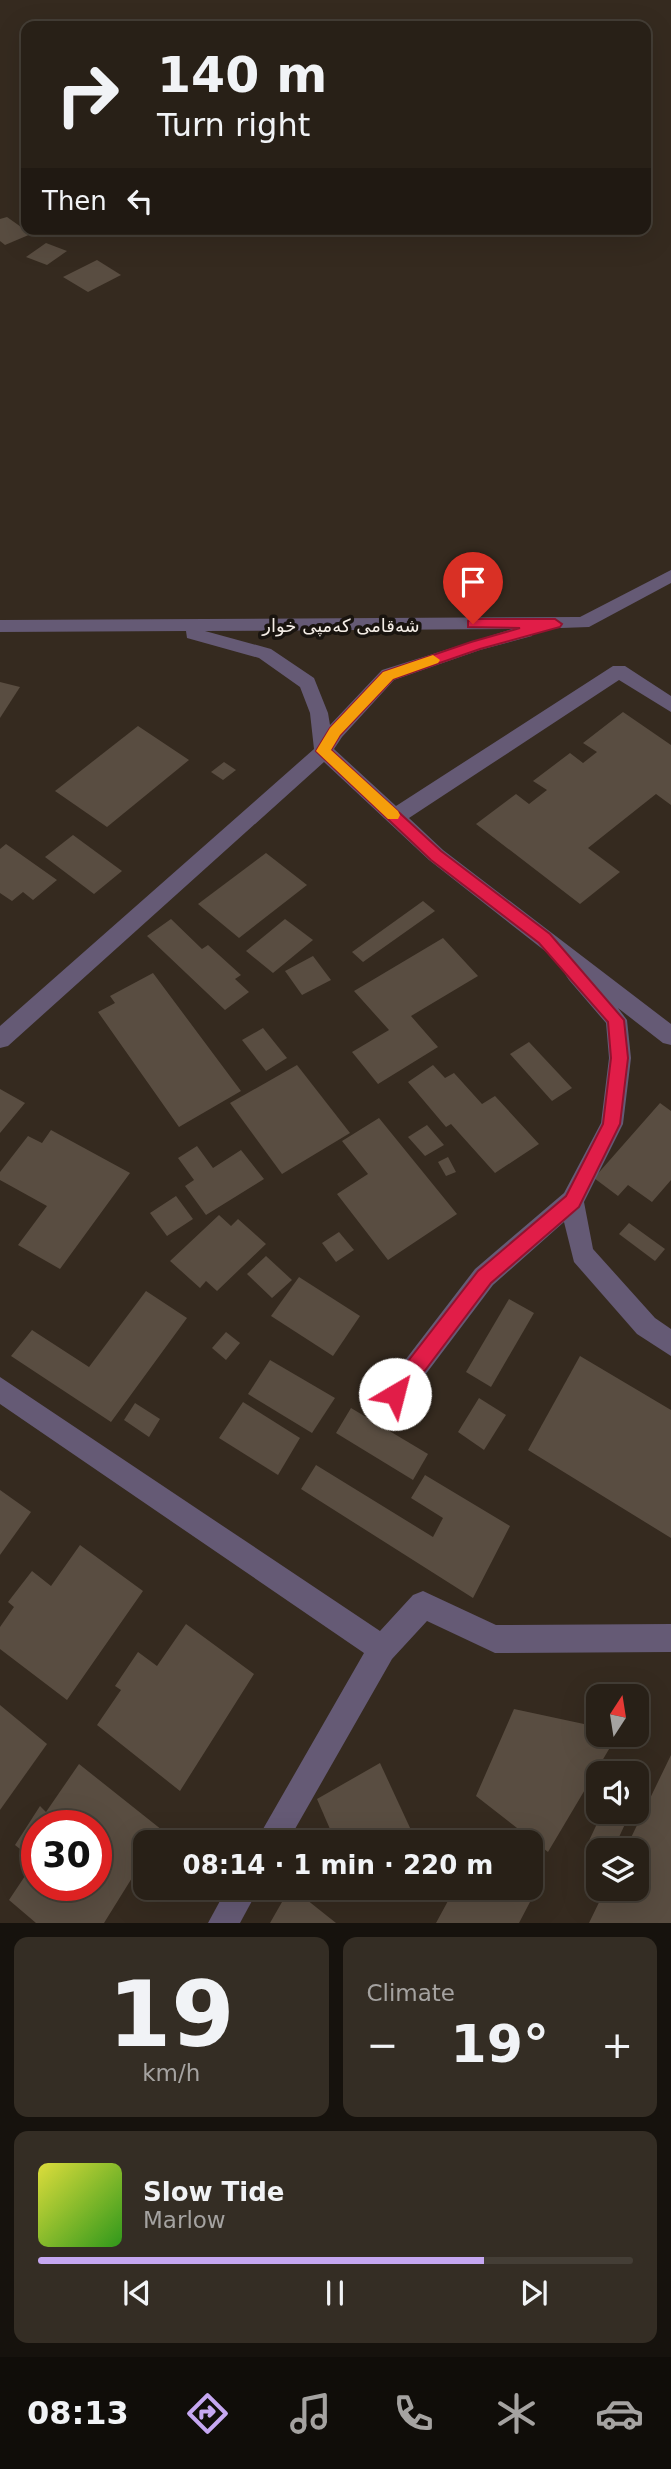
<!DOCTYPE html>
<html lang="en">
<head>
<meta charset="utf-8">
<style>
	:root { --surface:#282017; --page:#342d24; --text:#f1f3f6; --muted:#a5a3a1; --line:#443e36; --accent:#c5a7f1 }
	body { margin:0; font-family:"DejaVu Sans","Noto Sans Arabic",sans-serif; background:var(--page); color:var(--text); height:100vh; display:flex; flex-direction:column; font-size:26px; white-space:nowrap }
	* { box-sizing:border-box; margin:0 }
	p { font-size:23px; color:var(--muted) }
	.icon { flex:none; width:38px; height:38px; fill:none; stroke:currentColor; stroke-width:2; stroke-linecap:round; stroke-linejoin:round }
	.map { position:relative; height:1923px; overflow:hidden }
	.drawer { display:flex; flex-direction:column; gap:14px; padding:14px; background:#16120d; flex:1 }
	.drawer>* { flex:none }
	.top-card { position:absolute; left:21px; top:21px; width:630px; height:214px; border-radius:14px; box-shadow:0 7px 28px #0002,0 0 0 2px var(--line); background:#282017; color:var(--text); overflow:hidden }
	.needle { width:46px; rotate:12deg }
	.buttons { position:absolute; left:586px; top:1684px; display:grid; gap:14px }
	.buttons a { display:grid; place-items:center; width:63px; height:63px; border-radius:14px; background:var(--surface); box-shadow:0 7px 28px #0002,0 0 0 2px var(--line); font-size:35px }
	.speed { position:absolute; left:21px; top:1810px; display:flex; gap:14px; font-size:35px; font-weight:700; text-align:center }
	.speed>* { display:grid; place-content:center; width:91px; height:91px; border-radius:50%; background:var(--surface); box-shadow:0 7px 28px #0002,0 0 0 2px var(--line); line-height:1 }
	.speed .limit { border:10px solid #d22; background:#fff; color:#111 }
	.pin { position:absolute; display:grid; place-items:center; width:60px; height:60px; color:#fff; margin:-72px -30px; border-radius:50% 50% 50% 0; rotate:-45deg; box-shadow:0 0 7px #0007 }
	.pin .icon { rotate:45deg }
	.me { position:absolute; width:77px; margin:-38px; rotate:37deg; stroke-linejoin:round; filter:drop-shadow(0 0 5px #0008) }
	.turn { display:flex; align-items:center; gap:24px; height:147px; padding:0 21px; font-size:32px }
	.turn .icon { width:91px; height:91px; stroke-width:2.5 }
	.turn b { display:block; font-size:49px; line-height:60px }
	.then { display:flex; align-items:center; height:66px; padding:0 21px; background:#0003; gap:14px; font-size:26px }
	.big { font-size:52px; font-weight:800; line-height:1.1 }
	.drawer .card { flex:1; display:flex; flex-direction:column; justify-content:center; gap:10px; min-width:0; padding:0 24px; border-radius:14px; background:var(--page) }
	.drawer .dial { align-items:center; gap:0 }
	.dial b { font-size:91px; line-height:1 }
	.song { display:flex; align-items:center; gap:21px }
	.cover { width:84px; height:84px; border-radius:10px; background:linear-gradient(135deg,hsl(60 70% 55%),hsl(110 70% 35%)) }
	.played { height:7px; border-radius:4px; background:linear-gradient(90deg,var(--accent) 75%,var(--line) 75%) }
	.keys { display:flex; justify-content:space-around; direction:ltr }
	.heat { display:flex; justify-content:space-between; align-items:center; font-size:38px; direction:ltr }
	.drawer .tiles { flex:1; display:grid; gap:14px; grid-template-columns:1fr 1fr }
	.card:last-child { grid-column:span 2 }
	.trip { position:absolute; left:133px; top:1830px; width:410px; height:70px; border-radius:14px; background:var(--surface); box-shadow:0 7px 28px #0002,0 0 0 2px var(--line); font-weight:800; line-height:70px; text-align:center }
	.tabs { display:flex; height:112px; justify-content:space-around; align-items:center; background:#100d09; color:var(--muted) }
	.tabs .icon { width:49px; height:49px }
	.tabs .active { color:var(--accent) }
	.tabs b { font-size:32px; color:var(--text) }
	.map>svg:first-child { display:block }
	.building { fill:#594d41; fill-rule:evenodd }
	.lines { fill:none; stroke-linecap:round; stroke-linejoin:round }
	.minor { fill:#655a75; fill-rule:evenodd }
	.route { fill:#e11d48; stroke:#92132f; stroke-width:2 }
	.slow { fill:#f59e0b }
	.labels { text-anchor:middle; dominant-baseline:central; stroke-width:7; stroke-linejoin:round; paint-order:stroke }
	.street-label { font-size:18px; fill:#f4ede6; stroke:#19140f }
</style>
</head>
<body>
<div class="map">
<svg width="671" height="1923" viewBox="0 0 671 1923">
	<rect width="100%" height="100%" fill="#352a1f"/>
	<g class="building">
		<polygon points="7,217 31,234 5,245 0,241 0,219"/>
		<polygon points="46,243 67,251 47,265 26,257"/>
		<polygon points="97,260 121,275 88,292 63,277"/>
		<polygon points="0,682 20,687 0,718"/>
		<polygon points="623,712 671,745 671,805 656,794 588,848 620,872 580,904 476,824 516,794 529,804 547,790 533,781 570,753 583,763 597,752 583,743"/>
		<polygon points="138,726 189,760 107,827 55,791"/>
		<polygon points="224,762 236,770 223,780 211,772"/>
		<polygon points="73,835 122,871 94,894 45,857"/>
		<polygon points="6,844 57,880 33,900 23,892 12,901 0,893 0,849"/>
		<polygon points="266,853 307,885 239,938 198,904"/>
		<polygon points="423,901 435,911 363,962 352,952"/>
		<polygon points="171,919 202,949 208,945 241,975 235,979 249,992 225,1010 147,936"/>
		<polygon points="285,919 313,940 273,973 246,951"/>
		<polygon points="443,938 478,976 411,1016 438,1047 378,1084 352,1052 389,1030 354,991"/>
		<polygon points="313,956 331,980 302,995 285,971"/>
		<polygon points="153,973 241,1091 179,1127 98,1012 115,1003 110,996"/>
		<polygon points="263,1028 287,1058 266,1071 242,1040"/>
		<polygon points="529,1042 572,1088 552,1101 510,1054"/>
		<polygon points="297,1065 350,1133 282,1174 230,1103"/>
		<polygon points="433,1065 445,1078 454,1073 482,1104 495,1096 539,1144 495,1173 451,1124 446,1127 408,1082"/>
		<polygon points="0,1089 25,1103 0,1133"/>
		<polygon points="660,1103 671,1111 671,1180 652,1202 628,1185 618,1196 594,1178"/>
		<polygon points="379,1118 457,1214 388,1260 337,1194 368,1174 342,1141"/>
		<polygon points="427,1125 444,1145 425,1156 408,1137"/>
		<polygon points="51,1130 130,1173 60,1269 18,1245 47,1206 0,1180 0,1172 28,1136 42,1143"/>
		<polygon points="197,1146 213,1168 241,1150 264,1179 206,1215 185,1186 194,1180 178,1158"/>
		<polygon points="448,1157 456,1172 446,1176 438,1162"/>
		<polygon points="176,1196 193,1219 167,1236 150,1213"/>
		<polygon points="219,1215 231,1226 238,1219 266,1244 217,1291 206,1281 200,1288 170,1261"/>
		<polygon points="629,1223 665,1249 655,1261 619,1234"/>
		<polygon points="339,1232 354,1250 336,1262 322,1243"/>
		<polygon points="266,1256 292,1280 272,1298 247,1274"/>
		<polygon points="299,1277 360,1316 333,1356 271,1316"/>
		<polygon points="146,1291 187,1318 111,1422 11,1356 32,1330 89,1367"/>
		<polygon points="509,1299 534,1313 491,1387 466,1372"/>
		<polygon points="226,1332 240,1343 226,1360 212,1348"/>
		<polygon points="580,1356 671,1410 671,1538 528,1450"/>
		<polygon points="270,1360 335,1398 312,1433 248,1394"/>
		<polygon points="479,1398 506,1415 484,1450 458,1432"/>
		<polygon points="243,1402 300,1438 278,1475 219,1438"/>
		<polygon points="135,1403 160,1419 149,1437 124,1420"/>
		<polygon points="351,1408 428,1454 413,1480 336,1433"/>
		<polygon points="316,1465 433,1537 443,1518 411,1498 425,1475 510,1526 473,1598 301,1489"/>
		<polygon points="0,1490 31,1512 0,1555"/>
		<polygon points="80,1545 143,1591 67,1700 0,1649 0,1627 14,1607 8,1602 32,1571 51,1586"/>
		<polygon points="186,1624 254,1674 180,1791 97,1725 121,1690 115,1686 138,1652 157,1666"/>
		<polygon points="0,1705 47,1744 0,1810"/>
		<polygon points="514,1709 598,1727 598,1734 618,1734 548,1852 476,1796"/>
		<polygon points="671,1755 671,1923 589,1923 606,1888 637,1888 637,1850 625,1850"/>
		<polygon points="380,1763 411,1830 388,1843 336,1843 317,1799"/>
		<path d="M79 1764 162 1830 154 1843H145V1857L104 1923H36L9 1900 35 1861 15 1845 40 1806 46 1812ZM37 1825H96V1885H37Z"/>
		<polygon points="603,1811 613,1811 626,1822 613,1850 598,1850 598,1856 586,1847"/>
		<polygon points="530,1873 541,1881 519,1923 436,1923 455,1888 530,1888"/>
		<polygon points="290,1888 292,1888 336,1923 270,1923"/>
	</g>
	<g class="lines">
		<g class="minor">
			<path d="M671 570V583L589 627 533 629 532 636 480 650 394 680 342 737 334 749 396 806 613 666H625L671 696V712L619 680 409 818 443 850 671 1024V1045L663 1043 618 1008 627 1020 631 1058 623 1124 584 1202 593 1249 655 1318 671 1329V1356L637 1334 574 1262 564 1222 493 1285 404 1403 395 1406 386 1403 382 1394 386 1385 475 1269 564 1193 601 1123 609 1058 606 1023 569 980 565 974 568 969 429 860 324 762 8 1046 0 1048V1026L314 749 310 713 300 687 259 658 187 638 186 631 0 632V620L580 617ZM512 629 382 670 330 725 328 713 314 678 271 649 205 631Z"/>
			<polygon points="0,1377 380,1631 413,1595 423,1591 496,1625 671,1624 671,1652 495,1653 427,1621 392,1659 287,1843 255,1843 364,1653 0,1404"/>
			<polygon points="227,1888 259,1888 240,1923 208,1923"/>
		</g>
	</g>
	<polygon class="route" points="473,619 555,619 562,624 560,627 480,649 393,679 340,735 331,750 441,851 550,934 624,1020 628,1058 620,1124 579,1207 491,1283 402,1401 395,1404 388,1401 386,1394 388,1387 478,1271 566,1196 603,1124 611,1058 608,1022 539,943 431,860 316,751 330,728 383,672 471,642 520,628 468,627 468,621"/>
	<polygon class="slow" points="433,655 440,660 438,663 393,679 340,735 331,750 398,811 400,815 398,819 388,819 316,751 330,728 383,672"/>
	<g class="labels">
		<g class="street-label">
			<text x="341" y="625">شەقامی کەمپی خوار</text>
		</g>
	</g>
</svg>
<div class="buttons">
<a><svg class="needle" viewBox="-14 -14 28 28"><path d="M0-13l5 13h-10z" fill="#e53935"/><path d="M0 13l5-13h-10z" fill="#a5a3a1"/></svg></a>
<a><svg class="icon" aria-label="sound" viewBox="0 0 24 24"><path d="M4 9h4l5-4v14l-5-4H4zM17 9q2 3 0 6"/></svg></a>
<a><svg class="icon" aria-label="layers" viewBox="0 0 24 24"><path d="M12 4l9 5-9 5-9-5zM3 14l9 5 9-5"/></svg></a>
</div>
<div class="speed"><div class="limit">30</div></div>
<div class="pin" style="left:473px;top:624px;background:#d93025"><svg class="icon" aria-label="arrive" viewBox="0 0 24 24"><path d="M6 21V4h12l-3 4 3 4H6"/></svg></div>
<svg class="me" style="left:395px;top:1394px" viewBox="-20 -20 40 40"><circle r="19" fill="#fff"/><path d="M0-13L10 11 0 6-10 11z" fill="#e11d48"/></svg>
<div class="trip">08:14 · 1 min · 220 m</div>
<div class="top-card">
<div class="turn"><svg class="icon" aria-label="right" viewBox="0 0 24 24"><path d="M7 20v-9h11M14 6l5 5-5 5"/></svg><div><b>140 m</b>Turn right</div></div>
<div class="then">Then<svg class="icon" aria-label="left" viewBox="0 0 24 24"><path d="M17 20v-9H6M10 6l-5 5 5 5"/></svg></div>
</div>
</div>
<section class="drawer">
<div class="tiles">
<div class="card dial"><b>19</b><p>km/h</p></div>
<div class="card"><p>Climate</p>
<div class="heat"><a>−</a><b class="big">19°</b><a>+</a></div>
</div>
<div class="card">
<div class="song"><i class="cover"></i><div><b>Slow Tide</b><p>Marlow</p></div></div>
<div class="played"></div>
<div class="keys"><svg class="icon" aria-label="previous" viewBox="0 0 24 24"><path d="M18 5L8 12l10 7zM5 5v14"/></svg><svg class="icon" aria-label="pause" viewBox="0 0 24 24"><path d="M8 5v14M16 5v14"/></svg><svg class="icon" aria-label="next" viewBox="0 0 24 24"><path d="M6 5l10 7-10 7zM19 5v14"/></svg></div>
</div>
</div>
</section>
<nav class="tabs">
<b>08:13</b>
<svg class="icon active" aria-label="directions" viewBox="0 0 24 24"><path d="M12 3l9 9-9 9-9-9zM9 14v-3h6M13 9l2 2-2 2"/></svg>
<svg class="icon" aria-label="music" viewBox="0 0 24 24"><path d="M9 18V5l10-2v13"/><circle cx="6" cy="18" r="3"/><circle cx="16" cy="16" r="3"/></svg>
<svg class="icon" aria-label="phone" viewBox="0 0 24 24"><path d="M5 4h4l2 5-3 2q2 4 5 5l2-3 5 2v4C11 20 4 13 5 4z"/></svg>
<svg class="icon" aria-label="climate" viewBox="0 0 24 24"><path d="M12 3v18M4 7l16 10M4 17L20 7"/></svg>
<svg class="icon" aria-label="car" viewBox="0 0 24 24"><path d="M5 17H2v-5l4-1 3-4h7l3 4 3 1v5h-3M9 17h6M6 11h13"/><circle cx="7" cy="17" r="2"/><circle cx="17" cy="17" r="2"/></svg>
</nav>
</body>
</html>
